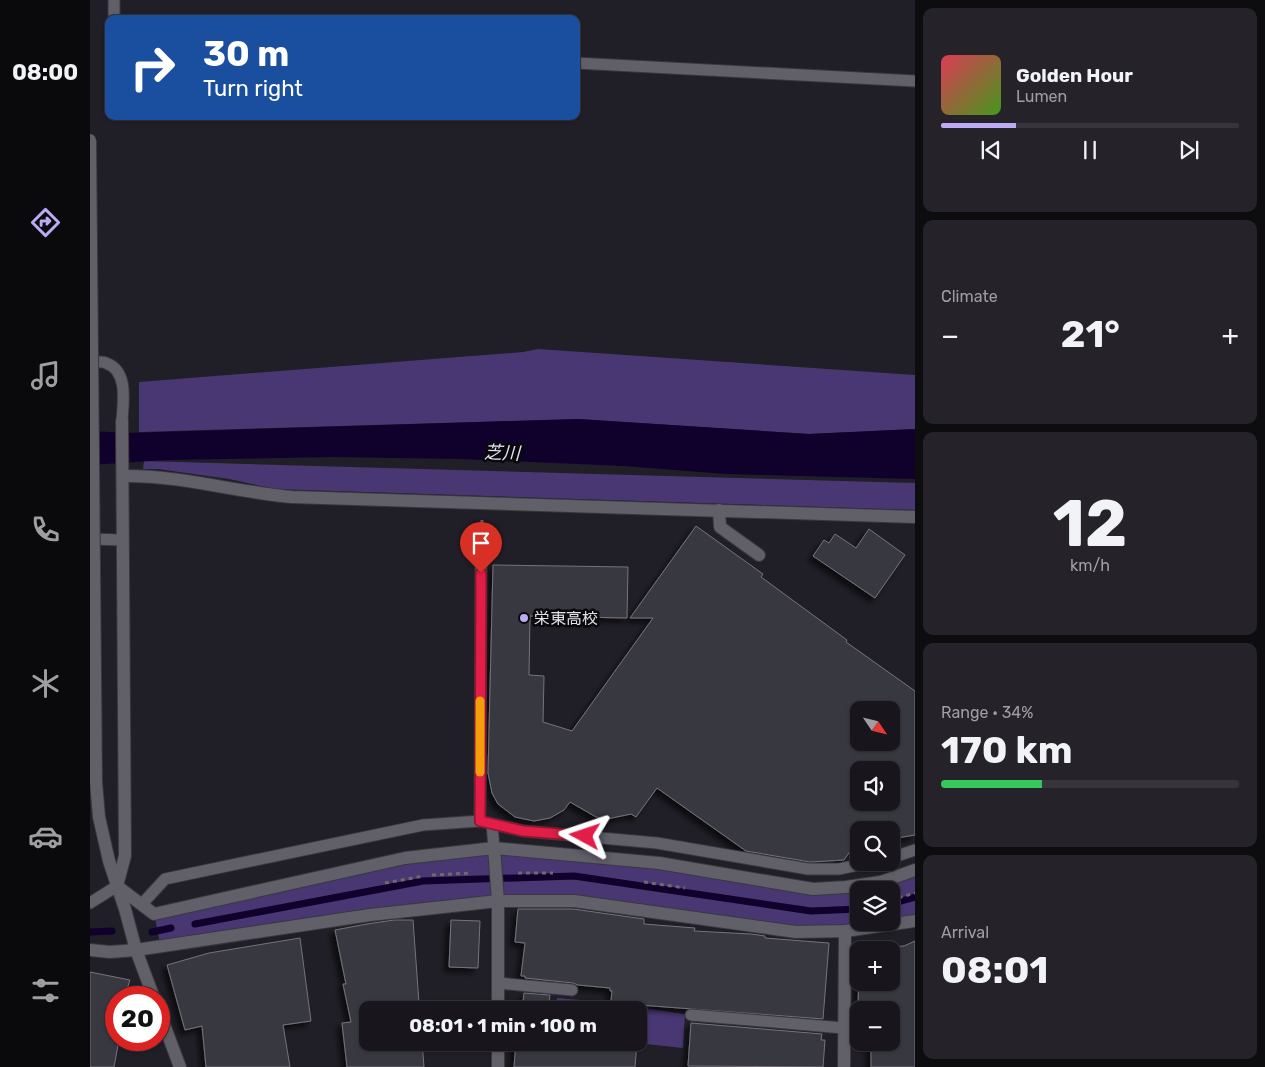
<!DOCTYPE html>
<html lang="en">
<head>
<meta charset="utf-8">
<style>
	:root { --surface:#18161c; --page:#252329; --text:#f1f3f6; --muted:#9f9fa3; --line:#36353b; --accent:#bcaaf5 }
	body { margin:0; font-family:Rubik,"Noto Sans JP",sans-serif; background:var(--page); color:var(--text); height:100vh; display:flex; flex-direction:column; font-size:19px; white-space:nowrap }
	* { box-sizing:border-box; margin:0 }
	p { font-size:16px; color:var(--muted) }
	.icon { flex:none; width:28px; height:28px; fill:none; stroke:currentColor; stroke-width:2; stroke-linecap:round; stroke-linejoin:round }
	.map { position:relative; flex:1; overflow:hidden }
	.sheet { display:flex; flex-direction:column; gap:8px; padding:8px; background:#0d0c0f; width:350px }
	.sheet>* { flex:none }
	.hud { position:absolute; left:15px; top:15px; width:475px; height:105px; border-radius:10px; box-shadow:0 1px 4px #0004,0 0 0 1px var(--line); background:#1a4fa0; color:#fff; overflow:hidden }
	.needle { width:32px; rotate:125deg }
	.controls { position:absolute; left:760px; top:701px; display:grid; gap:10px }
	.controls a { display:grid; place-items:center; width:50px; height:50px; border-radius:10px; background:var(--surface); box-shadow:0 1px 4px #0004,0 0 0 1px var(--line); font-size:25px }
	.speed { position:absolute; left:15px; top:986px; display:flex; gap:10px; font-size:25px; font-weight:700; text-align:center }
	.speed>* { display:grid; place-content:center; width:65px; height:65px; border-radius:50%; background:var(--surface); box-shadow:0 1px 4px #0004,0 0 0 1px var(--line); line-height:1 }
	.speed .limit { border:8px solid #d22; background:#fff; color:#111 }
	.pin { position:absolute; display:grid; place-items:center; width:42px; height:42px; color:#fff; margin:-51px -21px; border-radius:50% 50% 50% 0; rotate:-45deg; box-shadow:0 0 5px #0007 }
	.pin .icon { rotate:45deg }
	.me { position:absolute; width:55px; margin:-28px; rotate:275deg; stroke-linejoin:round; filter:drop-shadow(0 0 4px #0008) }
	.turn { display:flex; align-items:center; gap:18px; height:105px; padding:0 15px; font-size:22px }
	.turn .icon { width:65px; height:65px; stroke-width:2.5 }
	.turn b { display:block; font-size:35px; line-height:42px }
	.big { font-size:38px; font-weight:700; line-height:1.1 }
	.sheet .tile { flex:1; display:flex; flex-direction:column; justify-content:center; gap:8px; min-width:0; padding:0 18px; border-radius:10px; background:var(--page) }
	.sheet .dial { align-items:center; gap:0 }
	.dial b { font-size:65px; line-height:1 }
	.song { display:flex; align-items:center; gap:15px }
	.cover { width:60px; height:60px; border-radius:8px; background:linear-gradient(135deg,hsl(350 70% 55%),hsl(100 70% 35%)) }
	.played { height:5px; border-radius:2px; background:linear-gradient(90deg,var(--accent) 25%,var(--line) 25%) }
	.keys { display:flex; justify-content:space-around; direction:ltr }
	.heat { display:flex; justify-content:space-between; align-items:center; font-size:28px; direction:ltr }
	.charge { height:8px; border-radius:4px; background:linear-gradient(90deg,#34c759 34%,var(--line) 0) }
	.trip { position:absolute; left:269px; top:1001px; width:288px; height:50px; border-radius:10px; background:var(--surface); box-shadow:0 1px 4px #0004,0 0 0 1px var(--line); font-weight:700; line-height:50px; text-align:center }
	main { display:flex; flex:1; min-height:0 }
	.dock { display:flex; flex-direction:column; width:90px; justify-content:space-around; align-items:center; background:#0a090b; color:var(--muted) }
	.dock .icon { width:35px; height:35px }
	.dock .current { color:var(--accent) }
	.dock b { font-size:22px; color:var(--text) }
	.map>svg:first-child { display:block }
	.green { fill:#493773; fill-rule:evenodd }
	.water { fill:#10002c }
	.lines { fill:none; stroke-linecap:round; stroke-linejoin:round }
	.stream { stroke:#10002c; stroke-width:7 }
	.building { fill:#393840; stroke:#75737d; fill-rule:evenodd; filter:url(#shadow) }
	.service-casing { stroke:#3a383f; stroke-width:13 }
	.minor-casing { stroke:#3a383f; stroke-width:14 }
	.tertiary-casing { stroke:#3a383f; stroke-width:14 }
	.path { stroke:#6b6a71; stroke-width:3; stroke-dasharray:4 4; stroke-linecap:butt }
	.service { stroke:#615f68; stroke-width:11 }
	.minor { stroke:#615f68; stroke-width:12 }
	.tertiary { stroke:#615f68; stroke-width:12 }
	.tertiary-bridge-casing { stroke:#3a383f; stroke-width:14; stroke-linecap:butt }
	.tertiary-bridge { stroke:#615f68; stroke-width:12 }
	.route-casing { stroke:#92132f; stroke-width:12 }
	.route { stroke:#e11d48; stroke-width:9 }
	.slow { stroke:#f59e0b; stroke-width:9 }
	.poi-dot { fill:#bcaaf5; stroke:#09090c; stroke-width:2 }
	.labels { text-anchor:middle; dominant-baseline:central; stroke-width:5; stroke-linejoin:round; paint-order:stroke }
	.poi-label { font-size:16px; fill:#e2e1e7; stroke:#09090c; text-anchor:start }
	.water-label { font-size:18px; font-style:italic; fill:#e5e1f6; stroke:#09090c }
</style>
</head>
<body>
<main>
<nav class="dock">
<b>08:00</b>
<svg class="icon current" aria-label="directions" viewBox="0 0 24 24"><path d="M12 3l9 9-9 9-9-9zM9 14v-3h6M13 9l2 2-2 2"/></svg>
<svg class="icon" aria-label="music" viewBox="0 0 24 24"><path d="M9 18V5l10-2v13"/><circle cx="6" cy="18" r="3"/><circle cx="16" cy="16" r="3"/></svg>
<svg class="icon" aria-label="phone" viewBox="0 0 24 24"><path d="M5 4h4l2 5-3 2q2 4 5 5l2-3 5 2v4C11 20 4 13 5 4z"/></svg>
<svg class="icon" aria-label="climate" viewBox="0 0 24 24"><path d="M12 3v18M4 7l16 10M4 17L20 7"/></svg>
<svg class="icon" aria-label="car" viewBox="0 0 24 24"><path d="M5 17H2v-5l4-1 3-4h7l3 4 3 1v5h-3M9 17h6M6 11h13"/><circle cx="7" cy="17" r="2"/><circle cx="17" cy="17" r="2"/></svg>
<svg class="icon" aria-label="filters" viewBox="0 0 24 24"><path d="M4 7h16M4 17h16"/><circle cx="9" cy="7" r="2"/><circle cx="15" cy="17" r="2"/></svg>
</nav>
<div class="map">
<svg width="825" height="1067" viewBox="0 0 825 1067">
	<defs>
		<filter id="shadow"><feDropShadow dx="-4.5" dy="4.5" stdDeviation="2.5" flood-color="#0009"/></filter>
	</defs>
	<rect width="100%" height="100%" fill="#201e26"/>
	<g class="green">
		<polygon points="448,349 825,375 825,429 719,434 488,419 49,432 49,382 433,352"/>
		<polygon points="54,461 825,483 825,510 185,489 139,479 68,469 53,469"/>
		<path d="M404 848 723 889 825 870V921L755 931 484 901H408L71 947 64 914 315 858ZM769 890H801V922H769Z"/>
		<polygon points="467,998 502,1001 503,1010 465,1010"/>
		<polygon points="554,1008 595,1014 593,1048 556,1044 558,1031 551,1029"/>
	</g>
	<polygon class="water" points="488,419 719,434 825,429 825,479 636,474 534,466 369,459 243,457 77,460 0,465 0,431 38,433"/>
	<g class="lines">
		<g class="stream">
			<polyline points="801,904 825,897"/>
			<polyline points="105,924 333,881 484,876 721,911 769,909"/>
			<polyline points="0,932 22,931"/>
			<polyline points="62,932 81,928"/>
		</g>
	</g>
	<g class="building">
		<path d="M606 526 673 574 671 577 757 640 756 642 825 691V835L801 839V830H769V844H765L754 860 720 862 656 851 567 788 546 817 541 814 517 819 506 817 480 802 474 810 460 818 444 821 425 817 408 804 402 793 398 773 403 565 538 567 537 618 440 616 439 675 454 676 453 722 482 731 563 618H540ZM769 710H801V742H769ZM769 770H801V802H769Z"/>
		<polygon points="779,529 815,555 785,598 723,556 734,540 739,543 745,534 766,548"/>
		<polygon points="428,909 483,909 554,919 554,924 605,928 604,931 661,934 675,936 675,938 739,943 733,1019 550,1005 548,1040 548,1010 520,1010 522,991 520,991 520,988 488,985 483,983 435,978 435,976 431,976 435,943 425,942"/>
		<polygon points="304,920 323,920 329,1003 307,1003 278,1009 278,1042 332,1042 334,1067 257,1067 252,1023 261,1022 253,984 256,984 245,930 277,924"/>
		<polygon points="361,920 390,921 388,968 359,967"/>
		<polygon points="210,938 221,1021 193,1025 200,1067 116,1067 112,1026 95,1030 77,965 119,953"/>
		<polygon points="825,941 825,1067 781,1067 781,1042 801,1042 801,1010 769,1010 769,1034 767,1034 769,975 769,982 801,982 801,950 789,950 789,947 814,946"/>
		<polygon points="0,972 40,980 34,998 26,998 26,1040 29,1040 24,1067 0,1067"/>
		<polygon points="434,993 460,995 458,1010 432,1010"/>
		<polygon points="601,1023 732,1034 731,1040 735,1040 733,1067 598,1066"/>
		<polygon points="426,1042 547,1042 545,1067 424,1067"/>
	</g>
	<g class="lines">
		<g class="service-casing">
			<g id="service">
				<polyline points="24,19 24,0"/>
				<polyline points="486,63 825,81"/>
				<path d="M0 362C5 362 12 361 16 363 39 371 33 403 32 421"/>
				<polyline points="0,539 33,540"/>
				<polyline points="391,554 390,821 433,831 567,843 718,869 749,869 783,862"/>
				<polyline points="402,824 404,848"/>
				<polyline points="801,858 825,850"/>
				<polyline points="0,903 27,886"/>
				<polyline points="52,904 75,879 333,825 390,821"/>
				<polyline points="408,983 482,990"/>
				<polyline points="601,1015 753,1028"/>
			</g>
		</g>
		<g class="minor-casing">
			<g id="minor">
				<polyline points="32,421 35,856 27,886 64,914 315,858 404,848 569,863 723,889 756,887 791,882 825,870"/>
				<path d="M33 476C89 475 145 492 202 497L825 517"/>
				<polyline points="629,510 630,527 669,555"/>
				<polyline points="404,848 408,901 408,1010"/>
				<polyline points="0,950 20,952 46,950 280,915 408,901 484,901 706,932 755,931 825,921"/>
				<polyline points="408,1042 408,1067"/>
				<polyline points="754,1067 755,931"/>
			</g>
		</g>
		<g class="tertiary-casing">
			<g id="tertiary">
				<polyline points="6,782 9,817 19,861 35,909 46,950 64,998"/>
				<polyline points="69,1011 90,1067"/>
			</g>
		</g>
		<g class="path">
			<polyline points="391,539 392,520"/>
			<polyline points="428,873 463,873"/>
			<polyline points="342,875 382,873"/>
			<polyline points="554,882 595,888"/>
			<polyline points="295,883 334,876"/>
			<polyline points="801,900 825,893"/>
		</g>
		<use href="#service" class="service"/>
		<use href="#minor" class="minor"/>
		<use href="#tertiary" class="tertiary"/>
		<g class="tertiary-bridge-casing">
			<polyline id="tertiary-bridge" points="0,140 6,782"/>
		</g>
		<use href="#tertiary-bridge" class="tertiary-bridge"/>
	</g>
	<g class="lines">
		<g class="route-casing">
			<polyline id="route" points="391,573 390,821 433,831 495,836"/>
		</g>
		<use href="#route" class="route"/>
		<polyline class="slow" points="390,772 390,701"/>
	</g>
	<circle class="poi-dot" cx="434" cy="618" r="5"/>
	<g class="labels">
		<g class="poi-label">
			<text x="444" y="618">栄東高校</text>
		</g>
		<g class="water-label">
			<text transform="translate(412 453) rotate(2)">芝川</text>
		</g>
	</g>
</svg>
<div class="controls">
<a><svg class="needle" viewBox="-14 -14 28 28"><path d="M0-13l5 13h-10z" fill="#e53935"/><path d="M0 13l5-13h-10z" fill="#9f9fa3"/></svg></a>
<a><svg class="icon" aria-label="sound" viewBox="0 0 24 24"><path d="M4 9h4l5-4v14l-5-4H4zM17 9q2 3 0 6"/></svg></a>
<a><svg class="icon" aria-label="search" viewBox="0 0 24 24"><circle cx="10" cy="10" r="6"/><path d="M15 15l6 6"/></svg></a>
<a><svg class="icon" aria-label="layers" viewBox="0 0 24 24"><path d="M12 4l9 5-9 5-9-5zM3 14l9 5 9-5"/></svg></a>
<a>+</a>
<a>−</a>
</div>
<div class="speed"><div class="limit">20</div></div>
<div class="pin" style="left:391px;top:573px;background:#d93025"><svg class="icon" aria-label="arrive" viewBox="0 0 24 24"><path d="M6 21V4h12l-3 4 3 4H6"/></svg></div>
<svg class="me" style="left:495px;top:836px" viewBox="-20 -20 40 40"><path d="M0-17L14 15 0 8-14 15z" fill="#e11d48" stroke="#fff" stroke-width="4"/></svg>
<div class="trip">08:01 · 1 min · 100 m</div>
<div class="hud">
<div class="turn"><svg class="icon" aria-label="right" viewBox="0 0 24 24"><path d="M7 20v-9h11M14 6l5 5-5 5"/></svg><div><b>30 m</b>Turn right</div></div>
</div>
</div>
<section class="sheet">
<div class="tile">
<div class="song"><i class="cover"></i><div><b>Golden Hour</b><p>Lumen</p></div></div>
<div class="played"></div>
<div class="keys"><svg class="icon" aria-label="previous" viewBox="0 0 24 24"><path d="M18 5L8 12l10 7zM5 5v14"/></svg><svg class="icon" aria-label="pause" viewBox="0 0 24 24"><path d="M8 5v14M16 5v14"/></svg><svg class="icon" aria-label="next" viewBox="0 0 24 24"><path d="M6 5l10 7-10 7zM19 5v14"/></svg></div>
</div>
<div class="tile"><p>Climate</p>
<div class="heat"><a>−</a><b class="big">21°</b><a>+</a></div>
</div>
<div class="tile dial"><b>12</b><p>km/h</p></div>
<div class="tile"><p>Range · 34%</p><b class="big">170 km</b><div class="charge"></div></div>
<div class="tile"><p>Arrival</p><b class="big">08:01</b></div>
</section>
</main>
</body>
</html>
